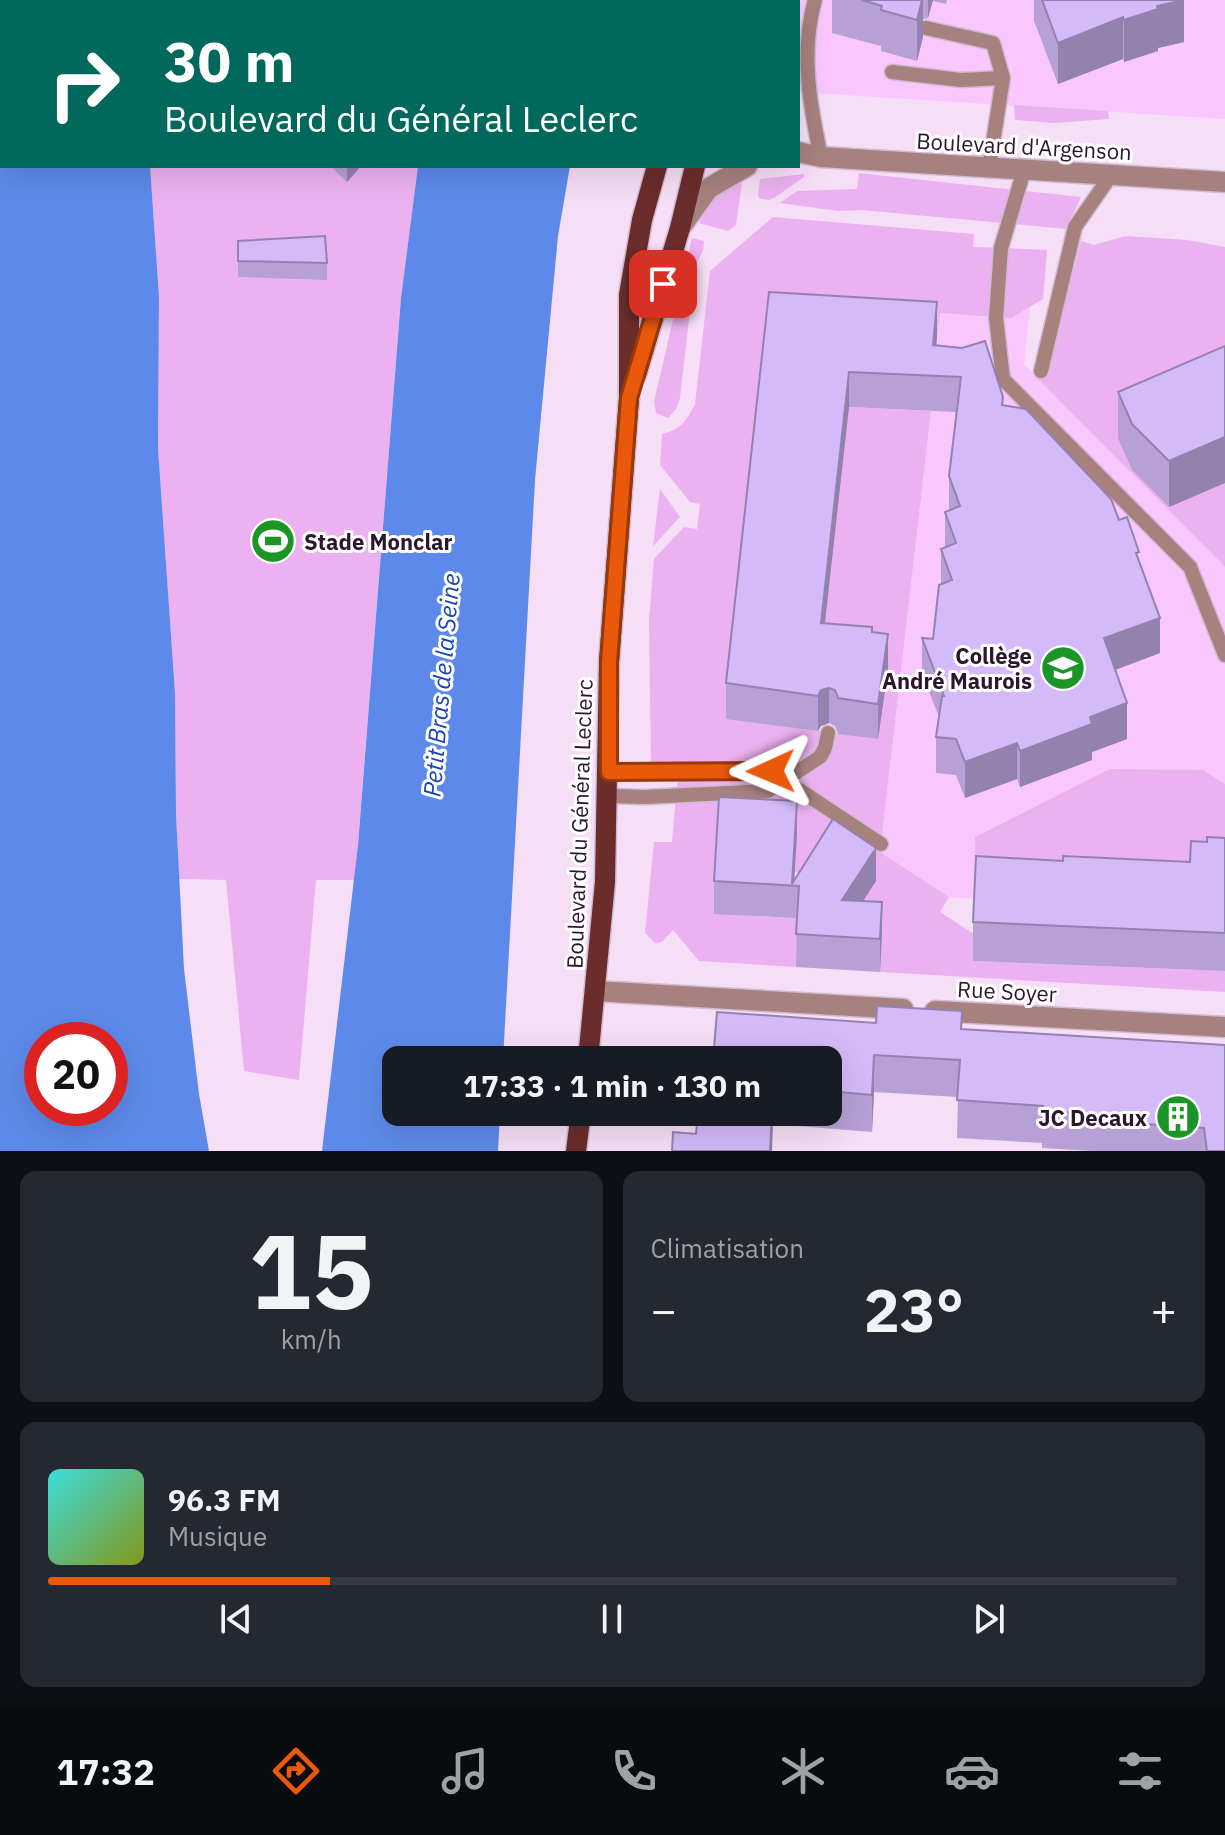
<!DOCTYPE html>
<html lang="fr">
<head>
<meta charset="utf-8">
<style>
	:root { --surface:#171b24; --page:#242831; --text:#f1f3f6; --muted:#9ea1a6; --line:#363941; --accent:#ea580c }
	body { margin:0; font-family:"IBM Plex Sans",sans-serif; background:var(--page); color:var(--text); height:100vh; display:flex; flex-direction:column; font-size:30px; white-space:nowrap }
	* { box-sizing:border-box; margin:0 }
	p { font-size:26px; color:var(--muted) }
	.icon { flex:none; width:44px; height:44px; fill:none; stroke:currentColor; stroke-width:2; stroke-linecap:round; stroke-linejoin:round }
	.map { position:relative; height:1151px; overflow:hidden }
	.side { display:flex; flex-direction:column; gap:20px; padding:20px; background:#0d0f14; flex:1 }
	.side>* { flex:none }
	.banner { position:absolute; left:0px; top:0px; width:800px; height:168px; box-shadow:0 8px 32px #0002; background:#00695c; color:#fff; overflow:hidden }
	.speed { position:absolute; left:24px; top:1022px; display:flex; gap:16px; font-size:40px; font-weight:700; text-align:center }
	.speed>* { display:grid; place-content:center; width:104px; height:104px; border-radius:50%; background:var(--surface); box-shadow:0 8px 32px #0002; line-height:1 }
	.speed .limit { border:12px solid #d22; background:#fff; color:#111 }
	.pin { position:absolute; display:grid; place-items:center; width:68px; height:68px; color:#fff; margin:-34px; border-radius:16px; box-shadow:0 4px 12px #0006 }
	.me { position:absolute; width:88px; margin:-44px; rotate:269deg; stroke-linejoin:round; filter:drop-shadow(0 0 6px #0008) }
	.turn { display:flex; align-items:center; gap:28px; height:168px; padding:0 32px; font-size:36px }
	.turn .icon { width:104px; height:104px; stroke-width:2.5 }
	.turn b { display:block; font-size:56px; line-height:68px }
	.big { font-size:60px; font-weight:800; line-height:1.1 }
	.side .card { flex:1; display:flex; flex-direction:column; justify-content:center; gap:12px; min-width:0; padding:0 28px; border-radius:16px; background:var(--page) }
	.side .dial { align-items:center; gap:0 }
	.dial b { font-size:104px; line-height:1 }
	.song { display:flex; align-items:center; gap:24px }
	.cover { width:96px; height:96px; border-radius:12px; background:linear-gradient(135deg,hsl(180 70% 55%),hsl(70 70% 35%)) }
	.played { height:8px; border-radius:4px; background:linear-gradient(90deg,var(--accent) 25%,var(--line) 25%) }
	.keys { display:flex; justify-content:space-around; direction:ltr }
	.heat { display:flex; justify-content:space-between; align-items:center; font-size:44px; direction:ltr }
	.side .tiles { flex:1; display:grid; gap:20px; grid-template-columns:1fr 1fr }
	.card:last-child { grid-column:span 2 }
	.trip { position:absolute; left:382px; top:1046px; width:460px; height:80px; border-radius:16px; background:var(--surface); box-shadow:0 8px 32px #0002; font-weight:800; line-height:80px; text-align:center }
	.tabs { display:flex; height:128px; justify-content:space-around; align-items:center; background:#090b0e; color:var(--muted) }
	.tabs .icon { width:56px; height:56px }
	.tabs .active { color:var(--accent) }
	.tabs b { font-size:36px; color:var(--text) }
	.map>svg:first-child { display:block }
	.built { fill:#f9c7fe }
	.green { fill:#ecb1f1 }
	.water { fill:#5d8aea; fill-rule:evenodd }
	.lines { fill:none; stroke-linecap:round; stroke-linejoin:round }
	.service-casing { stroke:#d1bad3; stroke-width:17 }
	.minor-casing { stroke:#d1bad3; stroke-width:23 }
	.primary-casing { stroke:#d1bad3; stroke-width:23 }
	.service { stroke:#a7817e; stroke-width:14 }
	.minor { stroke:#a7817e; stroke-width:20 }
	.primary { stroke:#6a2d2b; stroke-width:20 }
	.wall { fill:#b6a0d6 }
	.shaded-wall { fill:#9482ae }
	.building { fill:#d4baf9; stroke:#9482ae; stroke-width:2 }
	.route-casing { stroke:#983908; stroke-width:20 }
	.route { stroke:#ea580c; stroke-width:14 }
	.labels { text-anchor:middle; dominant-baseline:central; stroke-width:6; stroke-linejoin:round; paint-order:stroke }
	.street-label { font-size:22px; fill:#2b162d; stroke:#fff }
	.poi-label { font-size:22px; font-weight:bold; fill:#2b162d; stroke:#fff; text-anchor:end }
	.water-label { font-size:24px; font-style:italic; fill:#1845b3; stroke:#fff }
</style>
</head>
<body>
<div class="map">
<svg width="1225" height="1151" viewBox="0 0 1225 1151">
	<rect width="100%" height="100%" fill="#f6def7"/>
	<g class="built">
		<polygon points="778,0 1225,0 1225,119 798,92 798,2 777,2"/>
		<polygon points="946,246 1047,250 1043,299 1030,306 1024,364 1225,567 1225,784 1203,770 1110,769 975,837 976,899 949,897 880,852 931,411"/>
	</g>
	<g class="green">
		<polygon points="1014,105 1108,111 1109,119 1054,123 1015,120"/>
		<polygon points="150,166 418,166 401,298 355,880 316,880 299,1080 244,1071 226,880 179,879 176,815 175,693 158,448 159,296"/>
		<polygon points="859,173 1081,197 1066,229 862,210 838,211 780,203 797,191 857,189"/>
		<polygon points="804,174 804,177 774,198 769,200 760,199 758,195 760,179"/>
		<path d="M742 183 736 225 728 231 699 223C709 201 719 190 742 183Z"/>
		<path d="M773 217 974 234 973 247 1047 250 1043 299 1011 318 940 313 937 338 769 328 726 718 878 739 821 660 849 407 931 411 880 852 949 897 940 912 974 934 973 961 1225 971V992L880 972 882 934 802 874 795 872 796 833 714 913 768 917 800 906 796 967 699 961 673 930 662 942 655 943 645 933 654 842H672L679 764 651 765 649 621 654 559 684 527 697 529 700 504 690 502 660 465 662 434C681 429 686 422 695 404L710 271Z"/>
		<polygon points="1125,236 1187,240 1225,247 1225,392 1169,507 1225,483 1225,567 1037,378 1048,370 1081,241 1094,245"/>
		<polygon points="692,238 704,241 703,251 695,266 680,398 676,409 668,418 656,413 654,402"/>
		<polygon points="660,489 680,517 653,546"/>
		<polygon points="1110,769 1203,770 1225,784 1225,876 976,890 975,837"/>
	</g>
	<g class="water">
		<path d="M0 0H138V2H2V166H150L159 296 158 448 175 693 176 815 184 969 199 1094 209 1151H0ZM110 1040V1108H42V1040Z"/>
		<polygon points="418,166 570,166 558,236 535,480 503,1060 396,1060 396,1112 500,1112 498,1151 322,1151 358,845 401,298"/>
	</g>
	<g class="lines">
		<g class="service-casing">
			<g id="service">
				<path d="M815 0C800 52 810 106 821 157"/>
				<polyline points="926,28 993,43 1003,78 989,168"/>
				<polyline points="892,72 961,80 1003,78"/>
				<polyline points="1024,170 1001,248 996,318 1003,379 1190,567 1225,655"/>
				<polyline points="1041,371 1075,227 1111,175"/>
				<polyline points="609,772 771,771 881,844"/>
				<polyline points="609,796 645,797 768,791 820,757 825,748 828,733"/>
			</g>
		</g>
		<g class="minor-casing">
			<g id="minor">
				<polyline points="798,152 821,157 1225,182"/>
				<polyline points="680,228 709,188 747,166"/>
				<polyline points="595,991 903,1009"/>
				<polyline points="935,1011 1225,1027"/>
			</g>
		</g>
		<g class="primary-casing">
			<g id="primary">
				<polyline points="700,2 701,0"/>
				<polyline points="727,2 727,0"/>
				<polyline points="636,375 680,228 695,166"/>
				<polyline points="588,1060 605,882 609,662 629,398 629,295 642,220 657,166"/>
				<polyline points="576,1151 581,1112"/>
			</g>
		</g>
		<use href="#service" class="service"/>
		<use href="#minor" class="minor"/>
		<use href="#primary" class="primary"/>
	</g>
	<g class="wall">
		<polygon points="832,0 947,0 946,4 933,1 928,18 923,19 923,37 917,61 881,51 881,46 832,33"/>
		<polygon points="1034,0 1184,0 1184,42 1158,48 1158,51 1124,62 1123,59 1058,84 1034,21"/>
		<polygon points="330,166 361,166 347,182"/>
		<polygon points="238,241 327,263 327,280 238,277"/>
		<polygon points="769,292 937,338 936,345 1003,405 1119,520 1139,563 1160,653 1115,670 1127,739 1092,752 1092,760 1020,787 1017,779 965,798 956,775 936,773 936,737 939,717 922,674 922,638 933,639 941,584 941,549 945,547 945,512 949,510 949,476 956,412 849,407 825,623 872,632 888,669 878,739 838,734 835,726 829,723 821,726 818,731 726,719 726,683"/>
		<polygon points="1225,346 1225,483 1169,507 1132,470 1118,438 1118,392"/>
		<polygon points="797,833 794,880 876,881 863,901 882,934 880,972 796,967 797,918 714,914 714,881"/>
		<polygon points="1225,838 1225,971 973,961 973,922 1063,861 1190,862 1207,842"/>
		<polygon points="962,1029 1225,1045 1225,1151 1091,1151 1042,1148 1042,1143 957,1138 958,1097 874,1092 872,1132 773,1124 696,1134 698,1112 828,1112 828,1060"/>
	</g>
	<g class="shaded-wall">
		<polygon points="917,0 923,0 923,37 917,61"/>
		<polygon points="928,0 933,0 928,18"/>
		<polygon points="1184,0 1184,42 1158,48 1158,51 1124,62 1124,20 1157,6"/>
		<polygon points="1123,17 1123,59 1058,84 1058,43"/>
		<polygon points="347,166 361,166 347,182"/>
		<polygon points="937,302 937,338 933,381 933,345"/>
		<polygon points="849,372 849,407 821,658 821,623"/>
		<polygon points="1225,437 1225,483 1169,507 1169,461"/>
		<polygon points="1160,618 1160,653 1104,674 1104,638"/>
		<polygon points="888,634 888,669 878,739 878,704"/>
		<polygon points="829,688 829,723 821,726 818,731 818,696 821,690"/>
		<polygon points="1127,703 1127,739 1092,752 1092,760 1020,787 1020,751 1090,717"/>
		<polygon points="1017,743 1017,779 965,798 965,762"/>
		<polygon points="797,801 797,833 794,886 792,886"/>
		<polygon points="876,848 876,881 842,933 842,900"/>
		<polygon points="882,902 882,934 880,972 880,939"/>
		<polygon points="874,1055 874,1092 872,1132 872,1095"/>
		<polygon points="772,1112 773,1112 773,1124 772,1151 770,1151"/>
	</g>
	<g class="building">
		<polygon points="862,0 922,0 917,20 881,10 882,6"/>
		<polygon points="1042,0 1184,0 1157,6 1158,9 1124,20 1123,17 1058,43"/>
		<polygon points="325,236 327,263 238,261 238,241"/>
		<polygon points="769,292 937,302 933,345 962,348 985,341 1003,397 1002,405 1026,409 1111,499 1119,520 1127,517 1139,552 1136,553 1160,618 1104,638 1127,703 1090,717 1092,724 1020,751 1017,743 965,762 956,739 936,737 942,696 944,696 922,638 933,639 939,585 952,580 941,549 956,543 945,512 960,506 949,476 961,377 849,372 821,623 872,627 872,632 888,634 878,704 838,698 835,690 829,688 821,690 818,696 726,683"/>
		<polygon points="1225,346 1225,437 1169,461 1132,424 1118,392"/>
		<polygon points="719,797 797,801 792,884 833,819 876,848 842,900 882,902 880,939 796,934 799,886 714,881"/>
		<polygon points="1207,837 1225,838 1225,933 973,922 976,856 1063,861 1063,856 1190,862 1191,841 1207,842"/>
		<polygon points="877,1006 962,1011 961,1029 1225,1045 1225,1151 1207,1151 1204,1128 1129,1123 1129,1116 1042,1111 1043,1106 957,1100 960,1060 874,1055 872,1095 828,1091 828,1060 713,1060 717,1012 876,1023"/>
		<polygon points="698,1112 772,1112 770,1151 672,1151 673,1132 696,1134"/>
	</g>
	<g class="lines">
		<g class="route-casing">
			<polyline id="route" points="663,284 629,398 609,662 609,772 771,771"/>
		</g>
		<use href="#route" class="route"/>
	</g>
	<defs>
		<g id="stadium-disc" transform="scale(2.3)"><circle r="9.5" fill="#1b9525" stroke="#fff"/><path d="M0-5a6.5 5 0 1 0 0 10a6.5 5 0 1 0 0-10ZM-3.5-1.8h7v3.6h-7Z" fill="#fff"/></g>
		<g id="school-disc" transform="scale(2.3)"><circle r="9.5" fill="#1b9525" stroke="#fff"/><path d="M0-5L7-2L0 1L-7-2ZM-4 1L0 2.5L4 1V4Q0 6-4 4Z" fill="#fff"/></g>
		<g id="building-disc" transform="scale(2.3)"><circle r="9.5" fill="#1b9525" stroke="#fff"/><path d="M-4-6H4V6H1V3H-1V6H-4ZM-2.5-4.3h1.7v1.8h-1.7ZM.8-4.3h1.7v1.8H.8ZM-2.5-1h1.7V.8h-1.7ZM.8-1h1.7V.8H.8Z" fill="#fff"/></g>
	</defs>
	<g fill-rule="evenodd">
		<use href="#stadium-disc" x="273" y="541"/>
		<use href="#school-disc" x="1063" y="668"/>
		<use href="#building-disc" x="1178" y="1117"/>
	</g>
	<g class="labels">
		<g class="street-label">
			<text transform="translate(1024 146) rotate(3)">Boulevard d'Argenson</text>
			<text transform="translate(579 824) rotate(-88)">Boulevard du Général Leclerc</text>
			<text transform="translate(1007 991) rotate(3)">Rue Soyer</text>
		</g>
		<g class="poi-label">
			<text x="304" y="541" text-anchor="start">Stade Monclar</text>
			<text x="1032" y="655">Collège<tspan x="1032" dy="25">André Maurois</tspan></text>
			<text x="1147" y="1117">JC Decaux</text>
		</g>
		<g class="water-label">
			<text transform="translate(441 685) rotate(-85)">Petit Bras de la Seine</text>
		</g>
	</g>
</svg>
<div class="speed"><div class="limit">20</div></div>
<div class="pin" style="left:663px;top:284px;background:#d93025"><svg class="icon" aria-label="arrive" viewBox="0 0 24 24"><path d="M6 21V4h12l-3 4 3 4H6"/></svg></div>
<svg class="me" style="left:771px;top:771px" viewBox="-20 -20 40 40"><path d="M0-17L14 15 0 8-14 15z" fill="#ea580c" stroke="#fff" stroke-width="4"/></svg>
<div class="trip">17:33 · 1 min · 130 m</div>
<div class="banner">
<div class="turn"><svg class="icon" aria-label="right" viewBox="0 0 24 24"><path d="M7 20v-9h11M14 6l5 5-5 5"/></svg><div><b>30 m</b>Boulevard du Général Leclerc</div></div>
</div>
</div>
<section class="side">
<div class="tiles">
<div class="card dial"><b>15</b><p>km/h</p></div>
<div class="card"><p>Climatisation</p>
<div class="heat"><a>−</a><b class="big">23°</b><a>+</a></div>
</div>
<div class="card">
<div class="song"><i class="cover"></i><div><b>96.3 FM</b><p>Musique</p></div></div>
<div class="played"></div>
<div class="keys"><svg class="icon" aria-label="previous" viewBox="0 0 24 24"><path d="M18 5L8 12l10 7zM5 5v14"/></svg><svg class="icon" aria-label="pause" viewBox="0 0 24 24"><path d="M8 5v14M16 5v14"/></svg><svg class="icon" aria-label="next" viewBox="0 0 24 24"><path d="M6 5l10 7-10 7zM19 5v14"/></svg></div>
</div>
</div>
</section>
<nav class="tabs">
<b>17:32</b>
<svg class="icon active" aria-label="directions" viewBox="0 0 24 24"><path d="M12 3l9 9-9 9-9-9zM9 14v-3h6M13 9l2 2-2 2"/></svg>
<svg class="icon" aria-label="music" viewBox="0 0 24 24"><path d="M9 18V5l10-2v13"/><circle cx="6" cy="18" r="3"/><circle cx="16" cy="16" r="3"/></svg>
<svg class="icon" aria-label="phone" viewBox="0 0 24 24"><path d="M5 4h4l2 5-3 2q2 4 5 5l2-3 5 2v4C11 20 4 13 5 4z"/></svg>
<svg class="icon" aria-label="climate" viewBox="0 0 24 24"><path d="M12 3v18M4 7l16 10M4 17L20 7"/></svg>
<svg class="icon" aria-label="car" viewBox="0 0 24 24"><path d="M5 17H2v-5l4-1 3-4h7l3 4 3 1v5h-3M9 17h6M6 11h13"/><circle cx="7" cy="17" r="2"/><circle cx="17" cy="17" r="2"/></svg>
<svg class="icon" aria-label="filters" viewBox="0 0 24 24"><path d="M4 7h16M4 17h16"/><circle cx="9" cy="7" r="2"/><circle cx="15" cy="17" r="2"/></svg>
</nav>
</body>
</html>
